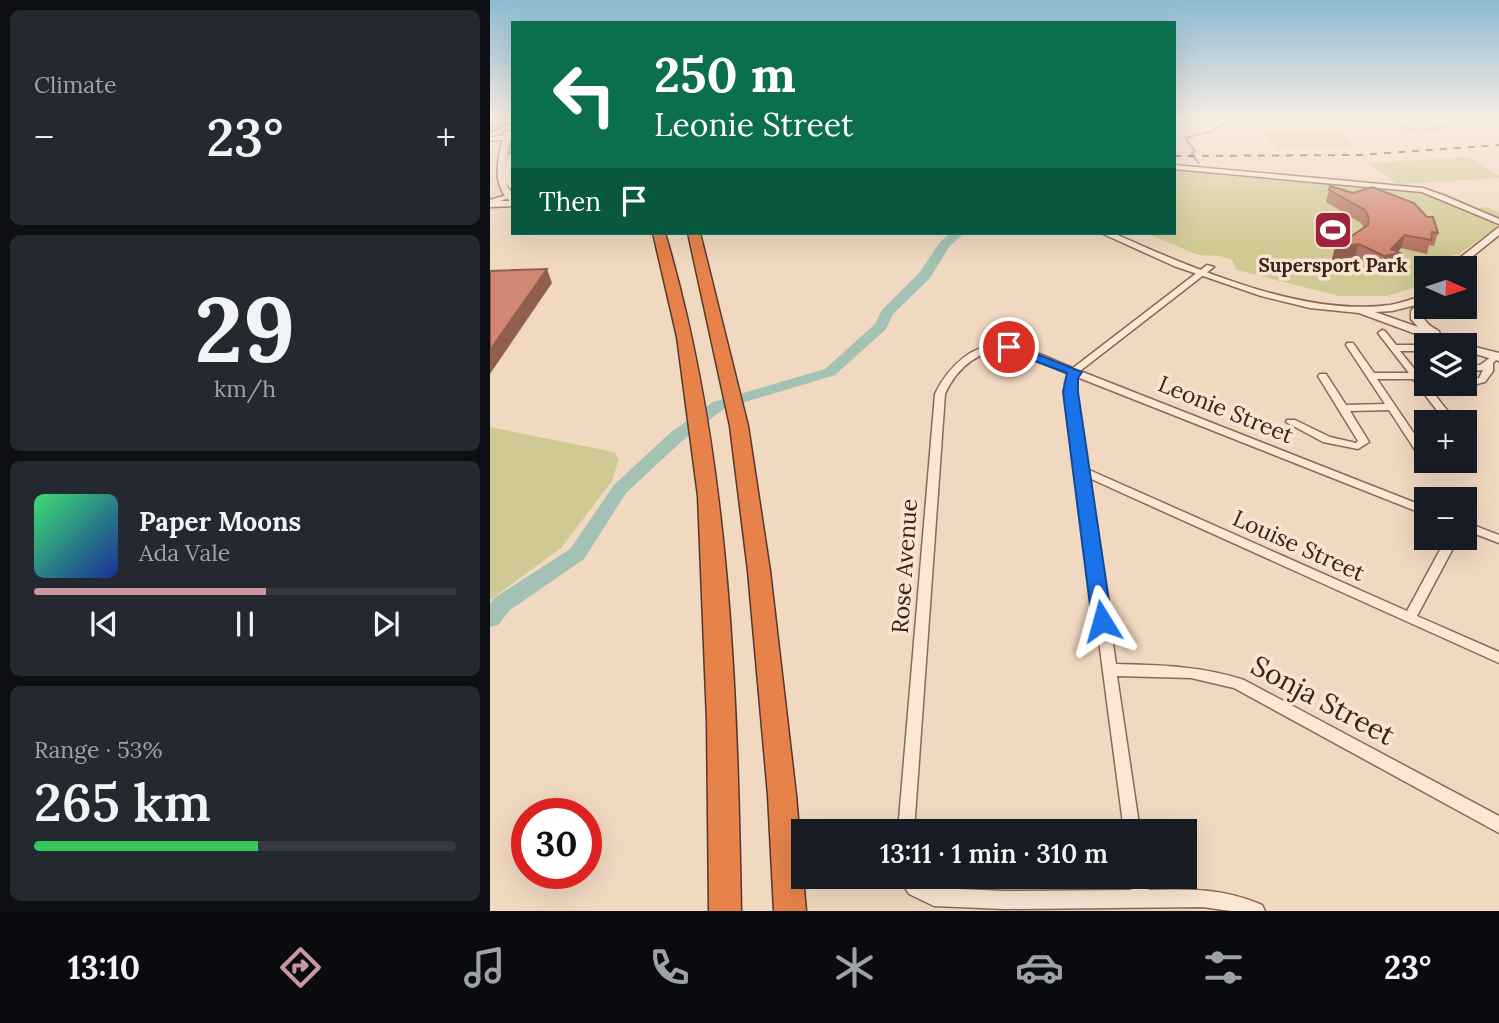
<!DOCTYPE html>
<html lang="en">
<head>
<meta charset="utf-8">
<style>
	:root { --surface:#171b24; --page:#242831; --text:#f1f3f6; --muted:#9ea1a6; --line:#363941; --accent:#cc95a2 }
	body { margin:0; font-family:Lora,serif; background:var(--page); color:var(--text); height:100vh; display:flex; flex-direction:column; font-size:26px; white-space:nowrap }
	* { box-sizing:border-box; margin:0 }
	p { font-size:23px; color:var(--muted) }
	.icon { flex:none; width:38px; height:38px; fill:none; stroke:currentColor; stroke-width:2; stroke-linecap:round; stroke-linejoin:round }
	.map { position:relative; flex:1; overflow:hidden }
	.panel { display:flex; flex-direction:column; gap:10px; padding:10px; background:#0d0f14; width:490px }
	.panel>* { flex:none }
	.guide { position:absolute; left:21px; top:21px; width:665px; height:214px; border-radius:0px; box-shadow:0 7px 28px #0002; background:#0b6e4f; color:#fff; overflow:hidden }
	.needle { width:46px; rotate:93deg }
	.controls { position:absolute; left:924px; top:256px; display:grid; gap:14px }
	.controls a { display:grid; place-items:center; width:63px; height:63px; border-radius:0px; background:var(--surface); box-shadow:0 7px 28px #0002; font-size:35px }
	.speed { position:absolute; left:21px; top:798px; display:flex; gap:14px; font-size:35px; font-weight:700; text-align:center }
	.speed>* { display:grid; place-content:center; width:91px; height:91px; border-radius:50%; background:var(--surface); box-shadow:0 7px 28px #0002; line-height:1 }
	.speed .limit { border:10px solid #d22; background:#fff; color:#111 }
	.pin { position:absolute; display:grid; place-items:center; width:60px; height:60px; color:#fff; margin:-30px; border:4px solid #fff; border-radius:50%; box-shadow:0 2px 7px #0007 }
	.me { position:absolute; width:77px; margin:-38px; rotate:352deg; stroke-linejoin:round; filter:drop-shadow(0 0 5px #0008) }
	.turn { display:flex; align-items:center; gap:24px; height:147px; padding:0 28px; font-size:32px }
	.turn .icon { width:91px; height:91px; stroke-width:2.5 }
	.turn b { display:block; font-size:49px; line-height:60px }
	.then { display:flex; align-items:center; height:66px; padding:0 28px; background:#0003; gap:14px; font-size:26px }
	.big { font-size:52px; font-weight:600; line-height:1.1 }
	.panel .card { flex:1; display:flex; flex-direction:column; justify-content:center; gap:10px; min-width:0; padding:0 24px; border-radius:10px; background:var(--page) }
	.panel .dial { align-items:center; gap:0 }
	.dial b { font-size:91px; line-height:1 }
	.song { display:flex; align-items:center; gap:21px }
	.cover { width:84px; height:84px; border-radius:10px; background:linear-gradient(135deg,hsl(140 70% 55%),hsl(230 70% 35%)) }
	.played { height:7px; border-radius:4px; background:linear-gradient(90deg,var(--accent) 55%,var(--line) 55%) }
	.keys { display:flex; justify-content:space-around; direction:ltr }
	.heat { display:flex; justify-content:space-between; align-items:center; font-size:38px; direction:ltr }
	.charge { height:10px; border-radius:5px; background:linear-gradient(90deg,#34c759 53%,var(--line) 0) }
	.trip { position:absolute; left:301px; top:819px; width:406px; height:70px; border-radius:0px; background:var(--surface); box-shadow:0 7px 28px #0002; font-weight:600; line-height:70px; text-align:center }
	.tabs { display:flex; height:112px; justify-content:space-around; align-items:center; background:#090b0e; color:var(--muted) }
	.tabs .icon { width:49px; height:49px }
	.tabs .selected { color:var(--accent) }
	.tabs b { font-size:32px; color:var(--text) }
	main { display:flex; flex:1; min-height:0 }
	.map>svg:first-child { display:block }
	.green { fill:#cfca93 }
	.lines { fill:none; stroke-linecap:round; stroke-linejoin:round }
	.stream { stroke:#69917f; stroke-width:2 }
	.river { fill:#a3c2b3; fill-rule:evenodd }
	.minor-casing { stroke:#8b6857; stroke-width:3 }
	.tertiary-casing { stroke:#8b6857; stroke-width:3 }
	.secondary-casing { stroke:#6d493a; stroke-width:2 }
	.motorway-casing { stroke:#58372b; stroke-width:3 }
	.minor { fill:#fbe7d4; fill-rule:evenodd }
	.tertiary { fill:#fbe7d4; fill-rule:evenodd }
	.secondary { fill:#fbe7d4; fill-rule:evenodd }
	.motorway { fill:#e6824a; fill-rule:evenodd }
	.rail { stroke:#39241c; stroke-width:2; stroke-dasharray:7 7; stroke-linecap:butt }
	.wall { fill:#b47463 }
	.shaded-wall { fill:#925e50 }
	.building { fill:#d18773; stroke:#925e50; stroke-width:2 }
	.route { fill:#1a73e8; stroke:#114b97; stroke-width:2 }
	.labels { text-anchor:middle; dominant-baseline:central; stroke-width:7; stroke-linejoin:round; paint-order:stroke }
	.far-poi-label { font-size:19px; font-weight:bold; fill:#39241c; stroke:#f8e4d0 }
	.street-label { font-size:23px; fill:#39241c; stroke:#f8e4d0 }
	.near-street-label { font-size:28px; fill:#39241c; stroke:#f8e4d0 }
</style>
</head>
<body>
<main>
<section class="panel">
<div class="card"><p>Climate</p>
<div class="heat"><a>−</a><b class="big">23°</b><a>+</a></div>
</div>
<div class="card dial"><b>29</b><p>km/h</p></div>
<div class="card">
<div class="song"><i class="cover"></i><div><b>Paper Moons</b><p>Ada Vale</p></div></div>
<div class="played"></div>
<div class="keys"><svg class="icon" aria-label="previous" viewBox="0 0 24 24"><path d="M18 5L8 12l10 7zM5 5v14"/></svg><svg class="icon" aria-label="pause" viewBox="0 0 24 24"><path d="M8 5v14M16 5v14"/></svg><svg class="icon" aria-label="next" viewBox="0 0 24 24"><path d="M6 5l10 7-10 7zM19 5v14"/></svg></div>
</div>
<div class="card"><p>Range · 53%</p><b class="big">265 km</b><div class="charge"></div></div>
</section>
<div class="map">
<svg width="1009" height="911" viewBox="0 0 1009 911">
	<rect width="100%" height="100%" fill="#f1d8c0"/>
	<g class="green">
		<polygon points="846,129 868,146 789,149 771,130"/>
		<polygon points="978,157 1009,175 1009,178 908,184 878,163"/>
		<polygon points="710,167 939,190 955,193 988,208 995,207 1009,212 1009,220 1002,221 1007,227 969,254 963,255 962,260 953,268 936,268 936,282 932,285 897,296 849,296 747,270 742,260 730,256 708,255 656,233 684,233 684,168 708,169"/>
		<polygon points="0,427 109,449 125,453 129,459 122,481 71,548 0,600"/>
	</g>
	<g class="lines">
		<polyline class="stream" points="709,163 701,154 705,151 695,138 723,131 739,119"/>
		<g class="river">
			<polygon points="723,119 719,122 684,126 684,120"/>
			<polygon points="782,119 855,119 851,122 786,122"/>
			<path d="M898 119H907C924 140 954 119 976 119 954 133 916 143 898 119Z"/>
			<polygon points="461,233 474,233 459,247 440,278 403,314 396,329 345,375 235,408 192,441 136,493 94,559 20,610 8,625 0,627 0,604 4,598 80,549 124,485 180,433 223,402 335,369 385,324 392,310 430,272 450,242"/>
		</g>
		<g class="minor-casing">
			<g id="minor">
				<polygon points="684,165 933,188 955,196 1009,219 1009,224 932,192 684,169"/>
				<polygon points="23,193 23,197 0,204 0,200"/>
				<path d="M717 265 724 267 590 371 936 507V515L587 377 585 383 597 469 917 611 957 537H969L927 616 1009 652V663L599 478 626 664C670 665 712 666 754 680L1009 816V833L744 688 701 678 627 676 650 831H634L575 383 579 374 523 351C492 346 467 367 455 394L424 831H408L445 394C458 367 484 341 516 345 539 347 562 360 583 368Z"/>
				<polygon points="892,330 895,331 906,345 936,345 936,351 910,351 964,419 963,421 955,421 923,379 887,379 936,451 936,456 929,456 899,410 860,411 879,442 868,449 833,442 796,422 797,420 805,420 840,437 866,443 868,441 828,376 830,374 836,374 856,405 895,404 856,345 857,343 863,343 884,373 919,373 888,333"/>
				<polygon points="1001,357 1006,360 1003,363 1003,371 995,382 983,385 975,383 975,377 983,379 989,378 993,370 975,372 975,366 990,365"/>
				<polygon points="975,522 1009,535 1009,543 975,530"/>
				<path d="M408 877H427L431 882 445 888 515 891 641 890 640 877H656L659 890C701 889 732 888 772 905L775 911H741L712 907 515 909 444 906 419 894Z"/>
			</g>
		</g>
		<g class="tertiary-casing">
			<g id="tertiary">
				<path d="M18 130 22 132 14 172 18 155 23 153V191L15 183 23 195V206L0 207V201H20C0 184 9 155 14 132Z"/>
				<polygon points="1009,227 1009,235 968,268 957,268"/>
				<path d="M611 233H623C702 268 813 317 900 305 912 303 924 298 936 295V305L932 311C933 322 940 326 949 331L950 335 973 344 1009 353V361L975 351V345H956L869 313 820 308 771 296 684 266ZM926 305 921 311V319L928 327 885 312 902 311Z"/>
			</g>
		</g>
		<g class="secondary-casing">
			<g id="secondary">
				<polygon points="979,119 1009,120 1009,124 983,121"/>
				<polygon points="23,134 23,139 0,141 0,137"/>
			</g>
		</g>
		<g class="motorway-casing">
			<g id="motorway">
				<polygon points="11,119 23,121 0,132 0,125"/>
				<path d="M163 233H175C240 452 247 684 251 911H219L217 721 208 496 187 337Z"/>
				<polygon points="198,233 210,233 258,426 280,571 306,795 316,911 284,911 278,795 258,571 240,426"/>
			</g>
		</g>
		<use href="#minor" class="minor"/>
		<use href="#tertiary" class="tertiary"/>
		<use href="#secondary" class="secondary"/>
		<use href="#motorway" class="motorway"/>
		<polyline class="rail" points="684,156 870,155 1009,145"/>
	</g>
	<polygon class="wall" points="839,190 948,233 944,246 939,245 937,254 911,248 908,252 906,266 890,270 865,257 842,260 845,247 874,228 871,223 836,202"/>
	<g class="shaded-wall">
		<polygon points="915,235 911,248 906,254 910,253 906,266 890,270 894,256"/>
		<polygon points="869,244 865,257 842,260 845,247"/>
		<polygon points="57,269 62,283 0,374 0,350"/>
	</g>
	<g class="building">
		<polygon points="840,186 863,193 882,187 924,203 937,217 943,217 948,233 942,232 941,240 915,235 901,249 910,253 894,256 869,244 845,247 878,225 879,218 875,210 839,190"/>
		<polygon points="57,269 0,350 0,271"/>
	</g>
	<linearGradient id="sky" x2="0" y2="1"><stop stop-color="#8cbad3"/><stop offset="0.48" stop-color="#f9ede3"/><stop offset="1" stop-color="#f9ede3" stop-opacity="0"/></linearGradient>
	<rect width="1009" height="247" fill="url(#sky)"/>
	<polygon class="route" points="519,343 592,372 588,378 588,392 622,621 619,626 612,628 605,626 602,621 573,392 577,373 515,350 515,344"/>
	<defs>
		<g id="stadium-square" transform="scale(2.0125)"><rect x="-9" y="-9" width="18" height="18" rx="4" fill="#9e233c" stroke="#f8e4d0"/><path d="M0-5a6.5 5 0 1 0 0 10a6.5 5 0 1 0 0-10ZM-3.5-1.8h7v3.6h-7Z" fill="#fff"/></g>
	</defs>
	<g fill-rule="evenodd">
		<use href="#stadium-square" x="843" y="230"/>
	</g>
	<g class="labels">
		<g class="far-poi-label">
			<text x="843" y="265">Supersport Park</text>
		</g>
		<g class="street-label">
			<text transform="translate(736 409) rotate(22)">Leonie Street</text>
			<text transform="translate(809 545) rotate(24)">Louise Street</text>
			<text transform="translate(414 566) rotate(-86)">Rose Avenue</text>
		</g>
		<g class="near-street-label">
			<text transform="translate(833 700) rotate(28)">Sonja Street</text>
		</g>
	</g>
</svg>
<div class="controls">
<a><svg class="needle" viewBox="-14 -14 28 28"><path d="M0-13l5 13h-10z" fill="#e53935"/><path d="M0 13l5-13h-10z" fill="#9ea1a6"/></svg></a>
<a><svg class="icon" aria-label="layers" viewBox="0 0 24 24"><path d="M12 4l9 5-9 5-9-5zM3 14l9 5 9-5"/></svg></a>
<a>+</a>
<a>−</a>
</div>
<div class="speed"><div class="limit">30</div></div>
<div class="pin" style="left:519px;top:347px;background:#d93025"><svg class="icon" aria-label="arrive" viewBox="0 0 24 24"><path d="M6 21V4h12l-3 4 3 4H6"/></svg></div>
<svg class="me" style="left:612px;top:621px" viewBox="-20 -20 40 40"><path d="M0-17L14 15 0 8-14 15z" fill="#1a73e8" stroke="#fff" stroke-width="4"/></svg>
<div class="trip">13:11 · 1 min · 310 m</div>
<div class="guide">
<div class="turn"><svg class="icon" aria-label="left" viewBox="0 0 24 24"><path d="M17 20v-9H6M10 6l-5 5 5 5"/></svg><div><b>250 m</b>Leonie Street</div></div>
<div class="then">Then<svg class="icon" aria-label="arrive" viewBox="0 0 24 24"><path d="M6 21V4h12l-3 4 3 4H6"/></svg></div>
</div>
</div>
</main>
<nav class="tabs">
<b>13:10</b>
<svg class="icon selected" aria-label="directions" viewBox="0 0 24 24"><path d="M12 3l9 9-9 9-9-9zM9 14v-3h6M13 9l2 2-2 2"/></svg>
<svg class="icon" aria-label="music" viewBox="0 0 24 24"><path d="M9 18V5l10-2v13"/><circle cx="6" cy="18" r="3"/><circle cx="16" cy="16" r="3"/></svg>
<svg class="icon" aria-label="phone" viewBox="0 0 24 24"><path d="M5 4h4l2 5-3 2q2 4 5 5l2-3 5 2v4C11 20 4 13 5 4z"/></svg>
<svg class="icon" aria-label="climate" viewBox="0 0 24 24"><path d="M12 3v18M4 7l16 10M4 17L20 7"/></svg>
<svg class="icon" aria-label="car" viewBox="0 0 24 24"><path d="M5 17H2v-5l4-1 3-4h7l3 4 3 1v5h-3M9 17h6M6 11h13"/><circle cx="7" cy="17" r="2"/><circle cx="17" cy="17" r="2"/></svg>
<svg class="icon" aria-label="filters" viewBox="0 0 24 24"><path d="M4 7h16M4 17h16"/><circle cx="9" cy="7" r="2"/><circle cx="15" cy="17" r="2"/></svg>
<b>23°</b>
</nav>
</body>
</html>
